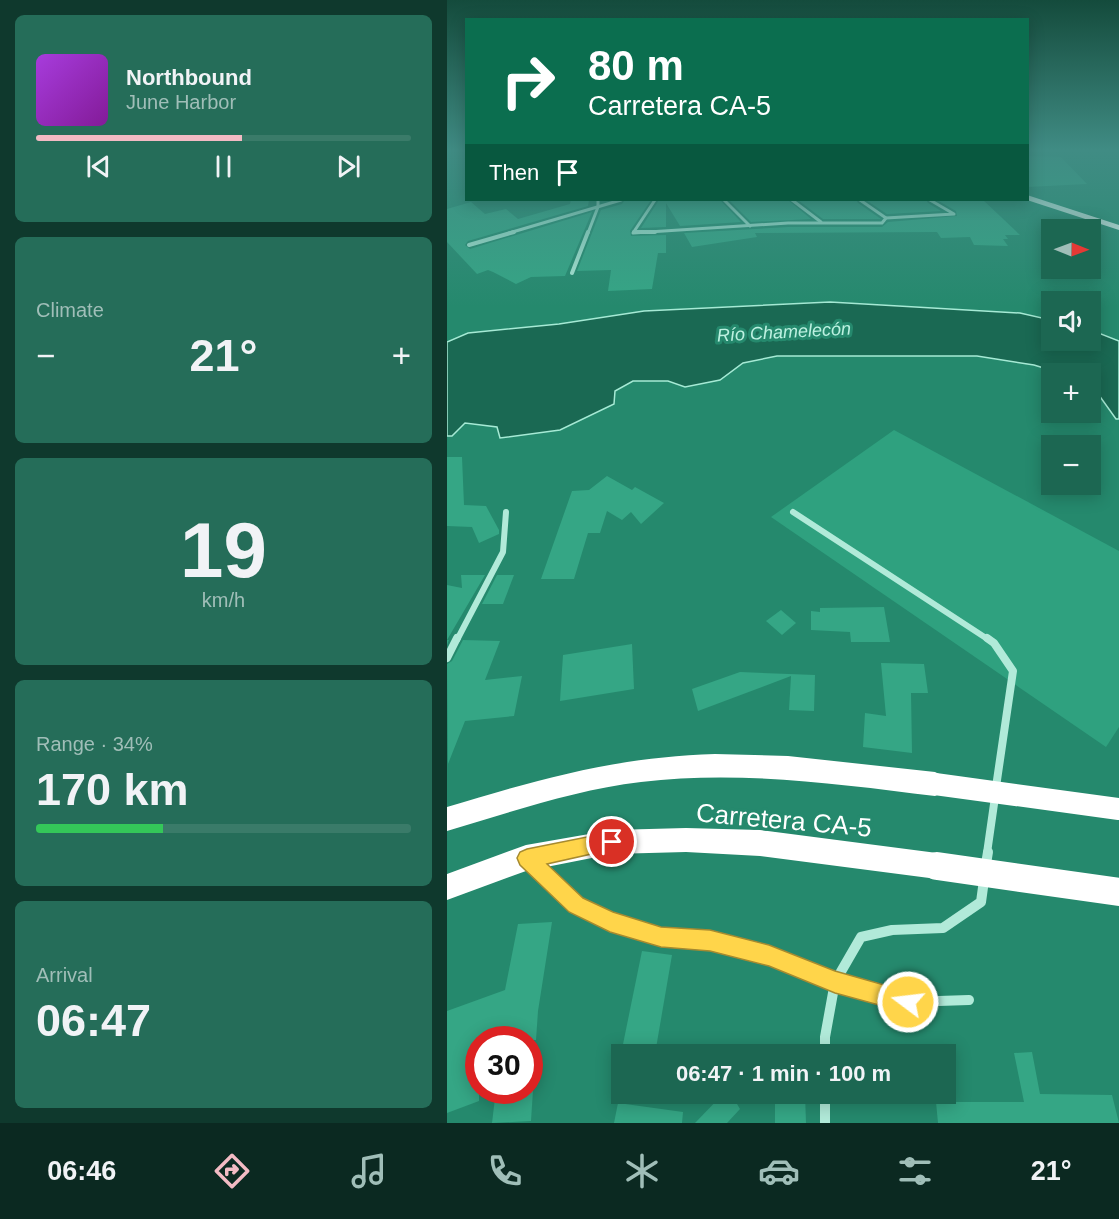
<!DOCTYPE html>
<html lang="en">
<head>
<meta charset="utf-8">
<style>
	:root { --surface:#1c6752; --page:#256d59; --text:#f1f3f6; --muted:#a0beb8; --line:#3a7b69; --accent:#f2bbc4 }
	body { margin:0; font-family:Helvetica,sans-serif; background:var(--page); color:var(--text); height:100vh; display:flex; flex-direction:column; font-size:22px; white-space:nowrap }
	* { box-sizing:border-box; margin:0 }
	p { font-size:20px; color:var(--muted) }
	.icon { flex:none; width:33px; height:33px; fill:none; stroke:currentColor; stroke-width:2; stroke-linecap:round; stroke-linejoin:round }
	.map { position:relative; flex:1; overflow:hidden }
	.side { display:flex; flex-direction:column; gap:15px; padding:15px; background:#0f392d; width:447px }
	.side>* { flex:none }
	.hud { position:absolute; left:18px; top:18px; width:564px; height:183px; border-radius:0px; box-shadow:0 3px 15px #0003; background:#0b6e4f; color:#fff; overflow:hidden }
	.needle { width:39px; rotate:91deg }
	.tools { position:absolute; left:594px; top:219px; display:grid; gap:12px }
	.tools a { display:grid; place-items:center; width:60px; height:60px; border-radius:0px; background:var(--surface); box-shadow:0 3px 15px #0003; font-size:30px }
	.speed { position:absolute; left:18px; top:1026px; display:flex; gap:12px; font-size:30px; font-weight:700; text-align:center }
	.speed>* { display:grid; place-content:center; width:78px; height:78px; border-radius:50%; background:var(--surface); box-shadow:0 3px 15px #0003; line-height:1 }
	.speed .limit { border:9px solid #d22; background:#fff; color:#111 }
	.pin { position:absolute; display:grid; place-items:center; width:51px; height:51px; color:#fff; margin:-26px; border:3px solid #fff; border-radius:50%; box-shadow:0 2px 6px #0007 }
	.me { position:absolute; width:66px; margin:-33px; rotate:285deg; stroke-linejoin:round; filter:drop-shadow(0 0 4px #0008) }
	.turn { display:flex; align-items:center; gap:21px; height:126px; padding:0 24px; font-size:27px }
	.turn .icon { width:78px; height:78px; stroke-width:2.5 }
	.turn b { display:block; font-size:42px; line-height:51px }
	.then { display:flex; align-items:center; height:57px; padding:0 24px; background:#0003; gap:12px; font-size:22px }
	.big { font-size:45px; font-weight:800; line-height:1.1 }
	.side .tile { flex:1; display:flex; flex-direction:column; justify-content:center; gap:9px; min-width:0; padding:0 21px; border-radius:9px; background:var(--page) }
	.side .dial { align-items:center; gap:0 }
	.dial b { font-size:78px; line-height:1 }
	.song { display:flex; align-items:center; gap:18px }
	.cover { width:72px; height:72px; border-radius:9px; background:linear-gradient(135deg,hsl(280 70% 55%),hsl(290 70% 35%)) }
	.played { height:6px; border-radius:3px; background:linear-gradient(90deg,var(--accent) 55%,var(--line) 55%) }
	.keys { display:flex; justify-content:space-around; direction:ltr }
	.heat { display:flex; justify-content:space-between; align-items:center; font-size:33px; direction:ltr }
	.charge { height:9px; border-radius:4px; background:linear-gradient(90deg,#34c759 34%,var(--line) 0) }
	.trip { position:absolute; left:164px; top:1044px; width:345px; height:60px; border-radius:0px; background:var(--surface); box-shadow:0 3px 15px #0003; font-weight:800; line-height:60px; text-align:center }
	.dock { display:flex; height:96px; justify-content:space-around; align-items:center; background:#0b2921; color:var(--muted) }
	.dock .icon { width:42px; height:42px }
	.dock .active { color:var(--accent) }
	.dock b { font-size:27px; color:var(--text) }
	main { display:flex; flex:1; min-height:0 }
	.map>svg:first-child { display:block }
	.green { fill:#2fa17f }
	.water { fill:#1a6953; stroke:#a6ead5; stroke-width:1.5 }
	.building { fill:#35a685 }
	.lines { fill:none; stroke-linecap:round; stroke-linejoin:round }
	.street-far4 { stroke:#b1ead9; stroke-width:3 }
	.street-far3 { stroke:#b1ead9; stroke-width:4 }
	.street-far2 { stroke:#b1ead9; stroke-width:6 }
	.street-far1 { stroke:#b1ead9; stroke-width:8 }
	.street { stroke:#b1ead9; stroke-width:10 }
	.primary { fill:#f5fefc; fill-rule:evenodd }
	.highway { fill:#fff; fill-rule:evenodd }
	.highway-bridge-far1 { stroke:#fff; stroke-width:22 }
	.highway-bridge { stroke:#fff; stroke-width:28 }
	.route { fill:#ffd54a; stroke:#a68a30; stroke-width:1.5 }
	.labels { text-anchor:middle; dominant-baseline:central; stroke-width:6; stroke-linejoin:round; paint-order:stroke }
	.far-water-label { font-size:18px; font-style:italic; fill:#bdf1e1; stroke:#25896d }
	.near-street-label { font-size:26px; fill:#fff; stroke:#25896d }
</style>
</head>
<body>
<main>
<section class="side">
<div class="tile">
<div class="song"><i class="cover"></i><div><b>Northbound</b><p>June Harbor</p></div></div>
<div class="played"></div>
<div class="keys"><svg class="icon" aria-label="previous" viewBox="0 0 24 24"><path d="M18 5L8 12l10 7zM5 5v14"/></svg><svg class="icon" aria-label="pause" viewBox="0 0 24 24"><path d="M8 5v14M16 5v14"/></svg><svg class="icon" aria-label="next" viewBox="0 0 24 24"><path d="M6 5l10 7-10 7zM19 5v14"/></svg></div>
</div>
<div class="tile"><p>Climate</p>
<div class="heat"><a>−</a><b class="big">21°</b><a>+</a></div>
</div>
<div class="tile dial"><b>19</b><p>km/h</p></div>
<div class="tile"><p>Range · 34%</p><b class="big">170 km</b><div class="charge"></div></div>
<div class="tile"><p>Arrival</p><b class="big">06:47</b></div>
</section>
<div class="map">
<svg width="672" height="1123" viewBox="0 0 672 1123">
	<rect width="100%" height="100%" fill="#25896d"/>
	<polygon class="green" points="447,430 672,551 672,727 659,747 324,517"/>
	<polygon class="water" points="383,302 573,313 604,320 604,340 644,340 644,330 672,341 672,419 669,419 644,384 644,374 613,373 587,365 530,356 330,356 296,363 273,380 238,387 221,381 186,381 168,391 167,404 113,430 53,438 50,427 18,423 5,436 0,436 0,342 21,333 112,324 197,311"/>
	<g class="building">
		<polygon points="580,156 614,157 640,184 580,187"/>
		<polygon points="124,200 142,200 141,206 21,241 18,245 23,249 145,212 118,276 84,277 69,284 46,272 41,270 30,274 0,242 0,209 24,202 38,214 59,209 71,219 123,204"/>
		<polygon points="178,200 204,200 183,231 184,236 219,235 219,253 211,253 205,289 161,291 164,270 130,271 154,210 175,204"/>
		<polygon points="212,200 273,200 294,222 233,226 219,203 219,227 194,228"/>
		<polygon points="282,200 341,200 364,219 304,222"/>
		<polygon points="351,200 409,200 411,203 434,219 376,219"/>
		<polygon points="419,200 479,200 481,203 494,211 440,214"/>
		<polygon points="490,200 536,200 573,235 558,235 561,239 556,239 561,246 527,245 523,237 494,238 490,232 308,233 310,237 245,247 237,233 341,227 435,227 441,222 510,216 509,211"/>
		<polygon points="0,457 15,457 17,505 39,506 52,530 52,534 32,543 25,527 0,526"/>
		<polygon points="160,476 185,490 188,487 217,503 194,524 184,512 175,520 160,511 153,533 141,533 127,579 94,579 125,491 142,490"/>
		<polygon points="14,575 38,575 0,640 2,640 0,645 0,585 15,588"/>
		<polygon points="50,575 67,575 56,604 35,604"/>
		<polygon points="437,607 443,642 404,642 403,632 364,630 364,611 373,612 373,608"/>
		<polygon points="334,610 349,623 335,635 319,621"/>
		<polygon points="16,640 53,641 38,680 75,676 67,716 18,721 1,764 0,664 5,661"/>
		<polygon points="185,644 187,689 113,701 116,655"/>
		<polygon points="434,663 477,664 481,693 464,693 465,753 416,747 418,713 439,716"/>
		<polygon points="293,672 368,675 367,711 342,710 344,676 251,711 245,689"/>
		<polygon points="105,922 91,1011 89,1040 32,1040 32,1101 0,1113 0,1011 58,990 71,924"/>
		<polygon points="195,951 225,955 208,1054 174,1054"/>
		<polygon points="585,1052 593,1094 665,1095 672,1123 491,1123 489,1102 577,1102 567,1053"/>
		<polygon points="49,1090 86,1090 84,1121 45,1123"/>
		<polygon points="276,1094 284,1094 293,1109 280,1123 248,1123"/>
		<polygon points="328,1094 358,1094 359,1123 328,1123"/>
		<polygon points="171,1103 236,1112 235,1123 167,1123"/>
	</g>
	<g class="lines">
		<g class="street-far4">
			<polyline points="208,200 186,233 341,223 435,223 439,218 413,200"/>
			<polyline points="277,200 303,226"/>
			<polyline points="345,200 374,222"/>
			<polyline points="439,218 507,214 483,200"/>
			<polyline points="62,233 174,200"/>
			<polyline points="141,233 151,207 151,200"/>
		</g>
		<g class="street-far3">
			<polyline points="187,232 208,232"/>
			<polyline points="22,245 67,232"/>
			<polyline points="125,273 141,232"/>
		</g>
		<g class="street-far2">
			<polyline points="346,512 542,640"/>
			<polyline points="10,640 56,552 59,512"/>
		</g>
		<g class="street-far1">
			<polyline points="540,638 547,643 566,671 549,787"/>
			<polyline points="0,658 10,638"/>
			<polyline points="540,853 548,797"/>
		</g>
		<g class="street">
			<polyline points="539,864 541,852"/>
			<polyline points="86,865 129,905 163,922 214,937 263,941 322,955 388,982 414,937 445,930 496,928 534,902 537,880"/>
			<polyline points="378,1054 378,1037 388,982 461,1002 522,1000"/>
			<polyline points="378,1094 378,1123"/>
		</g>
		<polygon class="primary" points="580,195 672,225 672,230 580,200"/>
		<g class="highway">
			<path d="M268 754 341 756 488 772 496 776 500 784 496 792 488 796C391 784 292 770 194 782 127 790 64 812 0 831V807C93 779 169 757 268 754Z"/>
			<polygon points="239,828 313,830 490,853 499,857 503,866 499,875 490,879 313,856 239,852 165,854 79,871 0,900 0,874 79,845 165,830"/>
		</g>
		<polyline class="highway-bridge-far1" points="488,784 672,809"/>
		<polyline class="highway-bridge" points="490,866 672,892"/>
	</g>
	<linearGradient id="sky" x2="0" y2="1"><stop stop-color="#144b3c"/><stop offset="0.49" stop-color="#408c84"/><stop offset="1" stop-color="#408c84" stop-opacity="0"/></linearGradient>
	<rect width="672" height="307" fill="url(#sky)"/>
	<polygon class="route" points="165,832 171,835 174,842 171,848 100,864 136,898 166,912 214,927 263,930 322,945 388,971 469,994 472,1002 469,1010 461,1013 388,993 322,966 263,951 214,947 163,932 122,912 73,865 70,858 73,852 80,849"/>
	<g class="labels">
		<g class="far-water-label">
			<text transform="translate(337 332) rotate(-3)">Río Chamelecón</text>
		</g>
		<g class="near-street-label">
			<text transform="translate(337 820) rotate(5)">Carretera CA-5</text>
		</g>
	</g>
</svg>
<div class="tools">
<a><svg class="needle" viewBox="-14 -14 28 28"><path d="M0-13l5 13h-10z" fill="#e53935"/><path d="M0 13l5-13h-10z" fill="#a0beb8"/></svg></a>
<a><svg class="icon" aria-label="sound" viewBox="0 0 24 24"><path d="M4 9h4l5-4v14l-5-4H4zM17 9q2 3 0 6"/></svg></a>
<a>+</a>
<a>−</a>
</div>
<div class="speed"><div class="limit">30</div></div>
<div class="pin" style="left:165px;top:842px;background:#d93025"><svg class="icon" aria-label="arrive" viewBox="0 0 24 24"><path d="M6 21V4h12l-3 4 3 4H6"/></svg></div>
<svg class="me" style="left:461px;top:1002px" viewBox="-20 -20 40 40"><circle r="17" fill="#ffd54a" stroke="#fff" stroke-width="3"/><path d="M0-11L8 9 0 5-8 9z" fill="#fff"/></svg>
<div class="trip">06:47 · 1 min · 100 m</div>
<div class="hud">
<div class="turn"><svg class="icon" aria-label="right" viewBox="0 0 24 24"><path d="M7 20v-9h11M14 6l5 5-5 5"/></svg><div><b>80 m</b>Carretera CA-5</div></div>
<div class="then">Then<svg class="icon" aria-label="arrive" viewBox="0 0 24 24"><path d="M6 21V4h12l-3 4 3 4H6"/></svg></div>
</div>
</div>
</main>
<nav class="dock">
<b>06:46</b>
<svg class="icon active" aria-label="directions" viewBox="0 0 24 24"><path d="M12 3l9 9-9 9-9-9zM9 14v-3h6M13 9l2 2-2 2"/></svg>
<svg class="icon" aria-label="music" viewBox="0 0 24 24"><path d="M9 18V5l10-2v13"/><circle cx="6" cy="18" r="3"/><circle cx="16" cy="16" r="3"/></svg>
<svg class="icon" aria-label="phone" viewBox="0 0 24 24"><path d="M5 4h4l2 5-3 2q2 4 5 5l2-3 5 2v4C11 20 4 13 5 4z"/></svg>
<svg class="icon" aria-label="climate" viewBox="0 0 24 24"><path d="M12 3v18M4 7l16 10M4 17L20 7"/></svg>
<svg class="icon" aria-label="car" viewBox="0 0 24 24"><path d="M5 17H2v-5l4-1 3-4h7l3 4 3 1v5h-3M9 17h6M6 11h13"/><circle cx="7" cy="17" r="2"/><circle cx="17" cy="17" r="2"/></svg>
<svg class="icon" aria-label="filters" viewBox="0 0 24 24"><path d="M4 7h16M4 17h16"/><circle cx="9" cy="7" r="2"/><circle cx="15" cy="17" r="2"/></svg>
<b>21°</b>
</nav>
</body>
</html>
